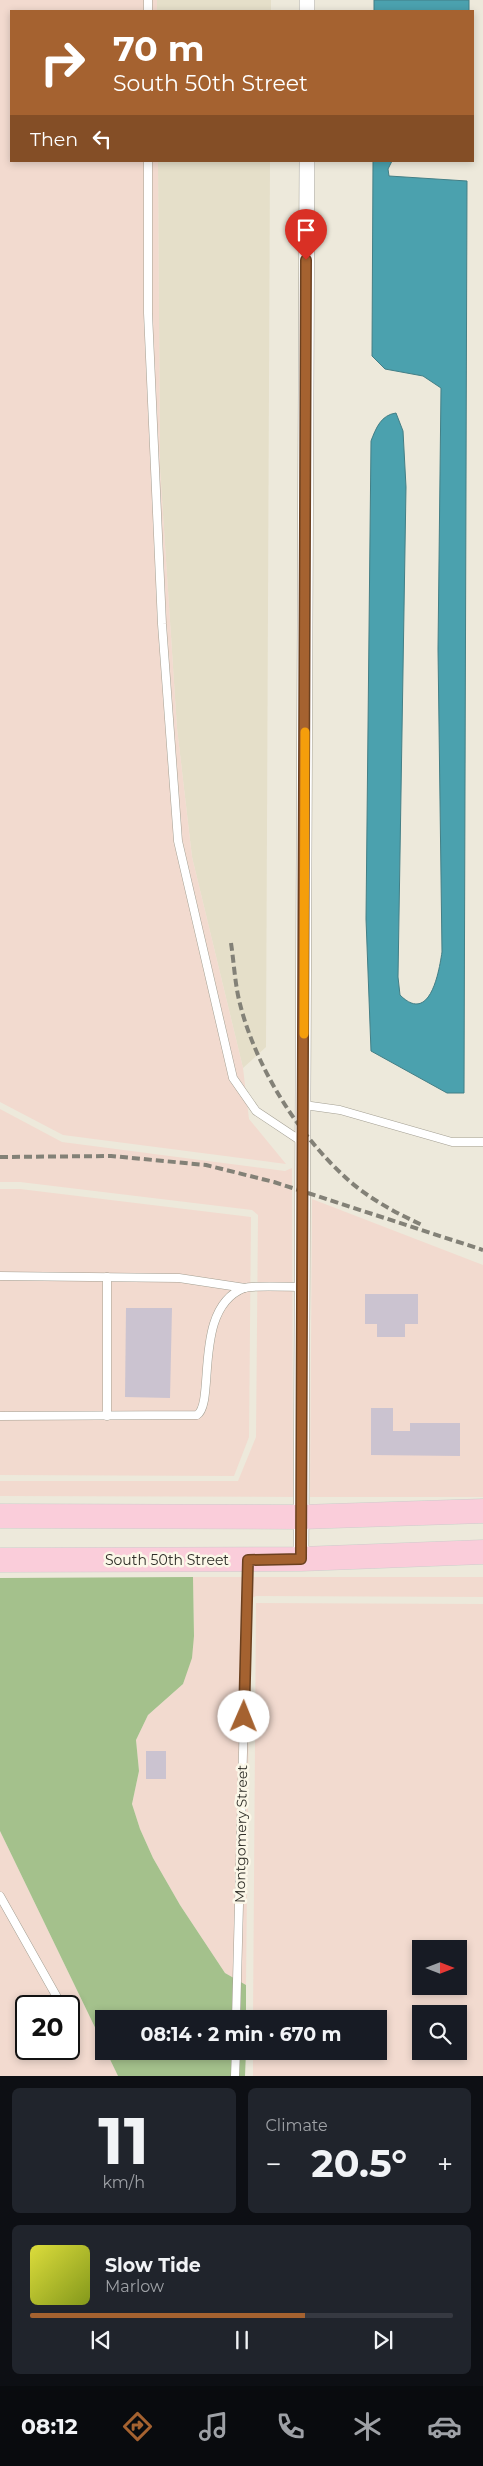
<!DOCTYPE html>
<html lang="en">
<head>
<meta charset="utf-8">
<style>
	:root { --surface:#171b24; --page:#20242c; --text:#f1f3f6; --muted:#9ea1a6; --line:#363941; --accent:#a56230 }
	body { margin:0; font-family:Montserrat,sans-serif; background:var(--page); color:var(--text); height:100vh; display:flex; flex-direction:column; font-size:19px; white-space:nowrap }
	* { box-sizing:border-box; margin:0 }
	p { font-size:16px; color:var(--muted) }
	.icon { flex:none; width:28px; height:28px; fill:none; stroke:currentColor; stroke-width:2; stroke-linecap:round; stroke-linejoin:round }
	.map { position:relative; height:2076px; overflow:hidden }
	.details { display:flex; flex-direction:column; gap:12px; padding:12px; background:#0d0f14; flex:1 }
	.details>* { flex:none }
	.guide { position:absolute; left:10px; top:10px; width:464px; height:152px; border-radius:0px; box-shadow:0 2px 8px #0003; background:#a56230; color:#fff; overflow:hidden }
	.needle { width:32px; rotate:90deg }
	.tools { position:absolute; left:412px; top:1940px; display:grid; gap:10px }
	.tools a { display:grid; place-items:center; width:55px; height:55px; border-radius:0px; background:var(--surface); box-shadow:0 2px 8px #0003; font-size:25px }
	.speed { position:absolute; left:15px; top:1995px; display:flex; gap:10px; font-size:25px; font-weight:700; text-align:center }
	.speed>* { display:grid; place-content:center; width:65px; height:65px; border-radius:50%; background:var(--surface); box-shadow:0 2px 8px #0003; line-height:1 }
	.speed .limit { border:2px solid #111; border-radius:8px; background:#fff; color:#111 }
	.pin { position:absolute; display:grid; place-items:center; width:42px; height:42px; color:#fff; margin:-51px -21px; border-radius:50% 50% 50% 0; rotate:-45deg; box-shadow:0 0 5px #0007 }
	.pin .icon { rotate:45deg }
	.me { position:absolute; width:55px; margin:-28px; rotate:1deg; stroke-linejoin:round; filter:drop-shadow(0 0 4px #0008) }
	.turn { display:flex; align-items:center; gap:18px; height:105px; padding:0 20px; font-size:22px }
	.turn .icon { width:65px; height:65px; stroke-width:2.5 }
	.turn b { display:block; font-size:35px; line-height:42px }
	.then { display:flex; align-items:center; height:48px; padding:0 20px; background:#0003; gap:10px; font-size:19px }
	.big { font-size:38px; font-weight:700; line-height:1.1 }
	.details .tile { flex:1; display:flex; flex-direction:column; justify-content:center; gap:8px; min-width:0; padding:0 18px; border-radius:8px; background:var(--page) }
	.details .dial { align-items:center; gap:0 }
	.dial b { font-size:65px; line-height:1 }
	.song { display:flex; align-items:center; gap:15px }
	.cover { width:60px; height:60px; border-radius:8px; background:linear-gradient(135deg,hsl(60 70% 55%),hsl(70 70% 35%)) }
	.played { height:5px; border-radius:2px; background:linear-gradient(90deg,var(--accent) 65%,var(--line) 65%) }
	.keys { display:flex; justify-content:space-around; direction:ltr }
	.heat { display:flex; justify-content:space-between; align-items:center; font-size:28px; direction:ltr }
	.details .tiles { flex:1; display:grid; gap:12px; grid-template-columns:1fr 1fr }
	.tile:last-child { grid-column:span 2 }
	.trip { position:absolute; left:95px; top:2010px; width:292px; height:50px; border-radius:0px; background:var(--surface); box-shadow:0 2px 8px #0003; font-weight:700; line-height:50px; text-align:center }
	.tab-bar { display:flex; height:80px; justify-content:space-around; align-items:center; background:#090b0e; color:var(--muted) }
	.tab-bar .icon { width:35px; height:35px }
	.tab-bar .on { color:var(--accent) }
	.tab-bar b { font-size:22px; color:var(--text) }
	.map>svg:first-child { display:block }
	.built { fill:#e5dfc9 }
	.industrial { fill:#f2dacf; fill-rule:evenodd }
	.green { fill:#a4c18c }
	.water { fill:#4ba1ae; stroke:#437f86 }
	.building { fill:#cbc3d0 }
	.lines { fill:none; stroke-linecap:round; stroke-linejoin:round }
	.service-casing { stroke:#a39f92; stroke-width:9 }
	.minor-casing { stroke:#a39f92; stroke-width:16 }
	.primary-casing { stroke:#cdcdcc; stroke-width:25 }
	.service { stroke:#fff; stroke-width:8 }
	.minor { stroke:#fff; stroke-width:15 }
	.primary { stroke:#facdda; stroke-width:24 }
	.rail { stroke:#838177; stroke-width:4; stroke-dasharray:8 4; stroke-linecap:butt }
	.route-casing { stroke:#6b401f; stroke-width:12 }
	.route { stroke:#a56230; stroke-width:9 }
	.slow { stroke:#f59e0b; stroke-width:9 }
	.labels { text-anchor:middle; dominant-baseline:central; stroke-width:5; stroke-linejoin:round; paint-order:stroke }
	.street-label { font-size:14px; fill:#302f29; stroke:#fbf7e8 }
</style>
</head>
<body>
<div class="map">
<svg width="483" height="2076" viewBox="0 0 483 2076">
	<rect width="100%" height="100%" fill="#ede9db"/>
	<g class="built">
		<rect x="157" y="0" width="114" height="11"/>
		<polygon points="158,161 270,161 266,1047 243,1068 192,857 177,728 160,468"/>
	</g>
	<g class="industrial">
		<polygon points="0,0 157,0 157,11 11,11 11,161 158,161 160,468 177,728 192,857 243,1068 249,1119 286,1164 63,1135 0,1102"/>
		<polygon points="0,1109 62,1142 285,1171 292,1168 293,1497 0,1496 0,1481 238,1481 256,1437 258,1215 252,1210 20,1182 0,1182"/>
		<polygon points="0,1189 20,1189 251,1217 249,1437 234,1476 0,1475"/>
		<polygon points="312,1199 483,1265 483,1497 310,1497"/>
		<polygon points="193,1577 483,1577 483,1597 256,1596 250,1599 246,1985 225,1973 180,1905 153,1858 140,1829 132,1804 139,1771 136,1740 148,1715 183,1684 194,1636"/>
		<path d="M256 1603 483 1604V2076H253V2051H379V2019H253ZM421 1949H459V1986H421ZM421 2014H459V2051H421Z"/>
		<path d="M0 1831 104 2046V2051H106L118 2076H0ZM26 2006H69V2049H26Z"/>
	</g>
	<g class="green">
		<polygon points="193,1577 194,1636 192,1658 183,1684 148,1715 136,1740 139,1771 132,1804 140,1829 153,1858 180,1905 225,1973 246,1985 246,2019 104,2019 104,2046 0,1831 0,1578"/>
		<polygon points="106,2051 246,2051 245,2076 118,2076"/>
	</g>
	<g class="water">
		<rect x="374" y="0" width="95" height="11"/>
		<path d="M373 161H392L388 169 389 176 467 181 464 1093H447L371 1051 366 919 371 441C376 428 381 415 396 413L403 431 406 487 398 977 400 995C430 1025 439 972 442 952L438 649 441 388 423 376 385 369 372 356Z"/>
	</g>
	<g class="building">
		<polygon points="365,1294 418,1294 418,1324 405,1324 405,1337 377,1337 377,1324 365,1324"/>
		<polygon points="126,1308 172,1308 170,1398 125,1397"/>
		<polygon points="371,1408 393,1408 393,1431 410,1431 410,1423 460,1423 460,1456 371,1455"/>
		<rect x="146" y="1751" width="20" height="28"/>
	</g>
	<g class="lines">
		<g class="service-casing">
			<g id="service">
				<polyline points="148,0 148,11"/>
				<polyline points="148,161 148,313 162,624 178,841 233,1078 256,1111 304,1143"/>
				<polyline points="304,1105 340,1110 452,1142 483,1142"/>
				<polyline points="0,1276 179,1278 245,1288"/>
				<polyline points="107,1277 107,1416"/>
				<path d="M0 1416 197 1415C216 1403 192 1308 244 1288 254 1285 290 1287 302 1287"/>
				<polyline points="0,1896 62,2006"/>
				<polyline points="69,2018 74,2027"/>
				<polyline points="236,2019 248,1562"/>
				<polyline points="235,2076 236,2051"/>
			</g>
		</g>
		<g class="minor-casing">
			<g id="minor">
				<polyline points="307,11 307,0"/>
				<polyline points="301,1559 307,161"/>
			</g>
		</g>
		<g class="primary-casing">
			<g id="primary">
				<polyline points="0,1516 301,1517 483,1511"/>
				<polyline points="0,1560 301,1559 483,1552"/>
			</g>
		</g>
		<use href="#service" class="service"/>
		<use href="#minor" class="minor"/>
		<use href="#primary" class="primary"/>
		<g class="rail">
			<path d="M231 943C234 963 235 985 240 1004 256 1067 297 1133 345 1177 366 1197 396 1213 422 1225"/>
			<polyline points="0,1157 111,1156 206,1165 274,1182 483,1250"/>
		</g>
	</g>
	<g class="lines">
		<g class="route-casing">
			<polyline id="route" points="244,1717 248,1560 301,1559 306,260"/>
		</g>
		<use href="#route" class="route"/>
		<polyline class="slow" points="304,1034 305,732"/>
	</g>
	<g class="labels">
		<g class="street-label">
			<text x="167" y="1560">South 50th Street</text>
			<text transform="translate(241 1834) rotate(-89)">Montgomery Street</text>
		</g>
	</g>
</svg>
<div class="tools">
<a><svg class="needle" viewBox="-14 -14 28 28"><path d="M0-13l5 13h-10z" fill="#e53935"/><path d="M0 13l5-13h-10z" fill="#9ea1a6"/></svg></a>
<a><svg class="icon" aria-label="search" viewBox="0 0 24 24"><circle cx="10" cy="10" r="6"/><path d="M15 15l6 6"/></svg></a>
</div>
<div class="speed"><div class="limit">20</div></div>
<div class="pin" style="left:306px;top:260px;background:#d93025"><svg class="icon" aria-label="arrive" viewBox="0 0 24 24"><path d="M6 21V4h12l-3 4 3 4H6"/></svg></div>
<svg class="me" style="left:244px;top:1717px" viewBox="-20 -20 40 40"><circle r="19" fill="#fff"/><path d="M0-13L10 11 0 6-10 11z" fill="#a56230"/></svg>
<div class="trip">08:14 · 2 min · 670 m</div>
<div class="guide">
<div class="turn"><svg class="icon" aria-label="right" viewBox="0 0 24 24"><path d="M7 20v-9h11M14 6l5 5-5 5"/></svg><div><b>70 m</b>South 50th Street</div></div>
<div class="then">Then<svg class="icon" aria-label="left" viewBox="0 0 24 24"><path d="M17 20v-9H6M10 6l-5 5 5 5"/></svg></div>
</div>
</div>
<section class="details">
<div class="tiles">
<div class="tile dial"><b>11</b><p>km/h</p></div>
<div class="tile"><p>Climate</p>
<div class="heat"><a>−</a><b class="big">20.5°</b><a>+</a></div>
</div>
<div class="tile">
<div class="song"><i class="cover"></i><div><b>Slow Tide</b><p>Marlow</p></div></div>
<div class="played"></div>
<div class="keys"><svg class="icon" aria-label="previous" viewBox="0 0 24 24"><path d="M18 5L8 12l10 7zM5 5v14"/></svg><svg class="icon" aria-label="pause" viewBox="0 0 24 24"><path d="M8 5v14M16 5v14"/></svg><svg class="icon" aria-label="next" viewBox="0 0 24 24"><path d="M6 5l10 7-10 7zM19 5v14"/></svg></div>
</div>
</div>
</section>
<nav class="tab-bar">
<b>08:12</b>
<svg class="icon on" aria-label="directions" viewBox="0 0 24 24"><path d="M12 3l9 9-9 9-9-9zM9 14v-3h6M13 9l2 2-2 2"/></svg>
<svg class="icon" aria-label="music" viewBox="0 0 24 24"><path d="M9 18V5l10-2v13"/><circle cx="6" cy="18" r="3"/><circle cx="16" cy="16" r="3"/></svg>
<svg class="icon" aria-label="phone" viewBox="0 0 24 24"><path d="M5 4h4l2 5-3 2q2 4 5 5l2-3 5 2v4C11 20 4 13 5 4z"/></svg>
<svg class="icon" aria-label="climate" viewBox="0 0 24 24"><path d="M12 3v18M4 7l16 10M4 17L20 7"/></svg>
<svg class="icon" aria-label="car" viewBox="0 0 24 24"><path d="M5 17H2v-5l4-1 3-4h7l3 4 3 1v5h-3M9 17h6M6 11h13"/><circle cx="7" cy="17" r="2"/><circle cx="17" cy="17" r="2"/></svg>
</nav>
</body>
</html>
